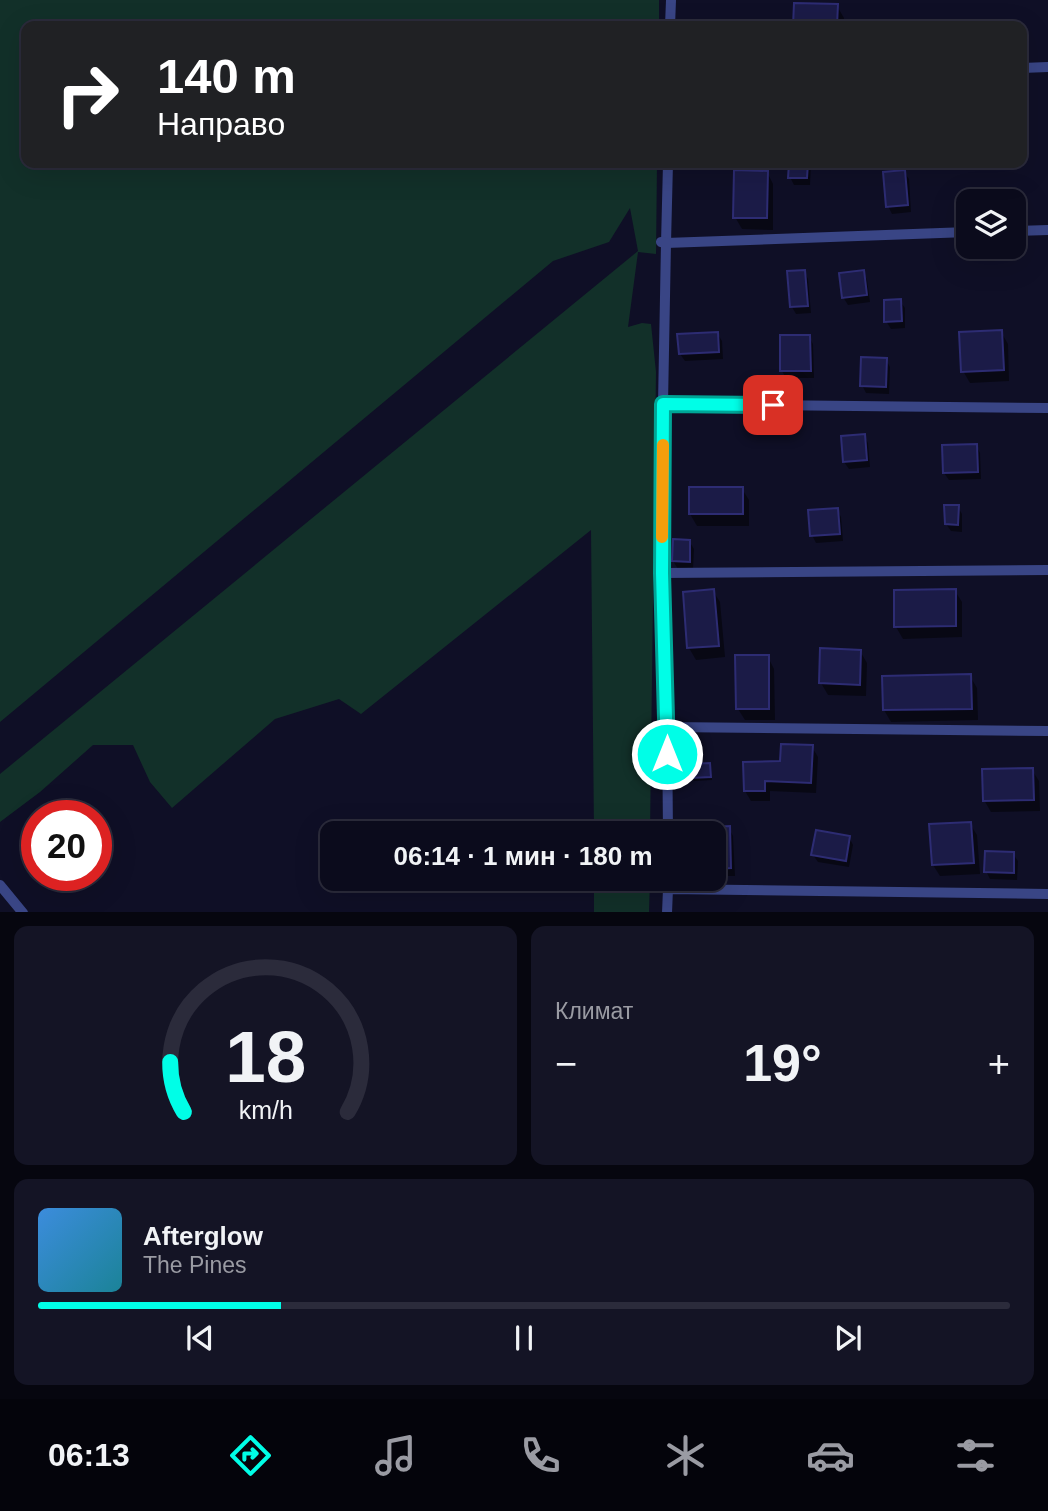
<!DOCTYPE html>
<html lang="ru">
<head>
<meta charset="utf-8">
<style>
	:root { --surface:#0b0b1c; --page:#141425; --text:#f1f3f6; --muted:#9a9ba3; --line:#2b2b3b; --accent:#00fee7 }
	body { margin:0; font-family:Helvetica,sans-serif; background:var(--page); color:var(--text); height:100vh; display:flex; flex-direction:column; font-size:26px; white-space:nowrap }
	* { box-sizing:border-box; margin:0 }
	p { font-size:23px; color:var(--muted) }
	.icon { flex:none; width:38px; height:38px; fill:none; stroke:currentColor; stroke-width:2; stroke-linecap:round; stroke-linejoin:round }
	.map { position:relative; height:912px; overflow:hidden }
	.sheet { display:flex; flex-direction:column; gap:14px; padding:14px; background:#06060f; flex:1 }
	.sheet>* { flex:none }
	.guide { position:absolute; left:21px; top:21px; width:1006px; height:147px; border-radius:14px; box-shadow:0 7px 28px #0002,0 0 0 2px var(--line); background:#202124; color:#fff; overflow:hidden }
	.tools { position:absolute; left:956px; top:189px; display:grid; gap:14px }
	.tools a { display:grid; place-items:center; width:70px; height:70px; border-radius:14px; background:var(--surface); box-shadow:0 7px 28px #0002,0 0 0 2px var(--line); font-size:35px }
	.speed { position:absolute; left:21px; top:800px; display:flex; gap:14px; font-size:35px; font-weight:700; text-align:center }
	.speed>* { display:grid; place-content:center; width:91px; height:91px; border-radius:50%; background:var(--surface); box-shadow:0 7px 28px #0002,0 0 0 2px var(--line); line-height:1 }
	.speed .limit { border:10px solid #d22; background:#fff; color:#111 }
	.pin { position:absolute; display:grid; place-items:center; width:60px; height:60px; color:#fff; margin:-30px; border-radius:14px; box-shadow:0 4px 10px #0006 }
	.me { position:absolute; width:77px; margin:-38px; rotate:0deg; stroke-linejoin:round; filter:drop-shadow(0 0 5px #0008) }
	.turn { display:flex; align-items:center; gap:24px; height:147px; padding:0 21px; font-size:32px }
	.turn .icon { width:91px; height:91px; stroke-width:2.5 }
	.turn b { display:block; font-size:49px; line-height:60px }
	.big { font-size:52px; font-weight:600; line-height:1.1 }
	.sheet .card { flex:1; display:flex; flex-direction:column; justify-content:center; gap:10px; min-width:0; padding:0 24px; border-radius:14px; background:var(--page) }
	.sheet .dial { align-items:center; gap:0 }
	.dial svg { height:182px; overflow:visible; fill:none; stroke:var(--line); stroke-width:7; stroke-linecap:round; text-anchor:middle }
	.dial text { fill:var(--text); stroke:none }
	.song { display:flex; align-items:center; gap:21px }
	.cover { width:84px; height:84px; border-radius:10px; background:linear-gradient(135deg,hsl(210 70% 55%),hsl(190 70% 35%)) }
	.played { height:7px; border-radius:4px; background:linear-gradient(90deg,var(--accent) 25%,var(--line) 25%) }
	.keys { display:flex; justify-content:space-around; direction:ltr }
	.heat { display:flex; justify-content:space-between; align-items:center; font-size:38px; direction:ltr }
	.sheet .tiles { flex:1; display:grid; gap:14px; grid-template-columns:1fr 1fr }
	.card:last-child { grid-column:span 2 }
	.trip { position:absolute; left:320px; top:821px; width:406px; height:70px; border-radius:14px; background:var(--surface); box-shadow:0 7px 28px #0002,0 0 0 2px var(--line); font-weight:600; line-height:70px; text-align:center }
	.dock { display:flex; height:112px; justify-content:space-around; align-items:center; background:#04040b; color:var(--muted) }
	.dock .icon { width:49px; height:49px }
	.dock .current { color:var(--accent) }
	.dock b { font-size:32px; color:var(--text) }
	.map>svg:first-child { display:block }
	.green { fill:#123029 }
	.shadow { fill:#0007 }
	.building { fill:#1b1b47; stroke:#2d2c73; stroke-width:2 }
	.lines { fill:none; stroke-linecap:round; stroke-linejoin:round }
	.service { stroke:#394585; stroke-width:10 }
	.route-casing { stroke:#00a596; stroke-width:18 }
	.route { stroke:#00fee7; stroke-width:12 }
	.slow { stroke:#f59e0b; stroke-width:12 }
</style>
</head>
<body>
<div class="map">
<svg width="1048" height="913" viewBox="0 0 1048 913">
	<rect width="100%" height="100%" fill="#0f0f26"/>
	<g class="green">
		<polygon points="0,0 659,0 659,26 26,26 26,163 657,163 656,254 638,252 628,327 642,323 651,324 656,372 650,833 594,833 591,530 361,714 339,699 275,719 172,808 150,782 133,745 93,745 40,792 0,822 0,774 638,251 630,208 609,242 553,261 0,722"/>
		<polygon points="594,879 650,879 649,912 594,912"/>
	</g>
	<g class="shadow">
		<polygon points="795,5 837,6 844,18 843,26 795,26"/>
		<polygon points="791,163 811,163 810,185 794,185 790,177"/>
		<polygon points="767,172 773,184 773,230 742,229 735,217"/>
		<polygon points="904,172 909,179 911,212 892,214 888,206"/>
		<polygon points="804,271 808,279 811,313 796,314 792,307"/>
		<polygon points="863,272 867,280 870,302 848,305 843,297"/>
		<polygon points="900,301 905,308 905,328 891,329 886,321"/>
		<polygon points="1001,332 1008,344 1009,381 970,383 963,371"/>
		<polygon points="717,333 722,341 723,359 685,361 680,354"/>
		<polygon points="809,337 813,344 814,378 786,378 782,371"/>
		<polygon points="886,360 890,367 889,394 866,393 862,385"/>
		<polygon points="864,436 868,443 870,467 849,469 844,462"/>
		<polygon points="976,445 980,453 981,479 949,480 944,473"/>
		<polygon points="742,489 749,500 749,526 697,526 690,514"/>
		<polygon points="958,507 962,514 962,532 951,531 946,524"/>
		<polygon points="837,510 841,517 843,541 816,543 812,535"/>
		<polygon points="689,541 694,549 693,569 678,569 673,561"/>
		<polygon points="713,591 720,602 725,657 696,660 689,648"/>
		<polygon points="955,591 962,602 962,637 903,639 896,627"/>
		<polygon points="860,651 867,663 866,696 828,695 821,683"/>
		<polygon points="768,657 774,669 775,720 745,720 738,709"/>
		<polygon points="970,676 977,688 978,720 891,722 884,710 884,678"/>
		<polygon points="812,747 818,757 816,793 770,791 770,801 751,801 745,791 781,763"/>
		<polygon points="709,765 711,768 712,780 694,781 692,778 691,766"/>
		<polygon points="1032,770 1039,781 1040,811 991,812 984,800"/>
		<polygon points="970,824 977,835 980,874 940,876 933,865"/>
		<polygon points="729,828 733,836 735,876 714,876 714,833 704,833 704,829"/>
		<polygon points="849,837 853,845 849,867 818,862 813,855"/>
		<polygon points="1013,854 1018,861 1017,880 990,879 986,871"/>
	</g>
	<g class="building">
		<polygon points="794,3 838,4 837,26 793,26"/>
		<polygon points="789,163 808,163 807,178 788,178"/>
		<polygon points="734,170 768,171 767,218 733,218"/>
		<polygon points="905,170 908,205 886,207 883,172"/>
		<polygon points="805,270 808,306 790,307 787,271"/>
		<polygon points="864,270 867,295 842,298 839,273"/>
		<polygon points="901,299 902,321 884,322 884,300"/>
		<polygon points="1002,330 1004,370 961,372 959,332"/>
		<polygon points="718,332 719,352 679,354 677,334"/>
		<polygon points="780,335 810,335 811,371 780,371"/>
		<polygon points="861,357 887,358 886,387 860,386"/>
		<polygon points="865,434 867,460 843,462 841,436"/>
		<polygon points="977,444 978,472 943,473 942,445"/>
		<rect x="689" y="487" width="54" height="27"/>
		<polygon points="944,505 959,505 958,525 945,524"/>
		<polygon points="838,508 840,534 810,536 808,510"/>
		<polygon points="673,539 690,540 690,562 672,561"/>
		<polygon points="714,589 719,646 687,648 683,592"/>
		<polygon points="956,589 956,626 894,627 894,590"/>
		<polygon points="820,648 861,650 860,685 819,683"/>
		<polygon points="735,655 769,655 769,709 736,709"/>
		<polygon points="971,674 972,709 883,710 882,676"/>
		<polygon points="781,744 813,745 811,783 765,781 765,791 744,791 743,762 780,761"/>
		<polygon points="710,763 711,777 690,778 689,764"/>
		<polygon points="1033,768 1034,800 983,801 982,769"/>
		<polygon points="971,822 974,863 932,865 929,824"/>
		<polygon points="730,826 731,868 714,869 714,827"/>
		<polygon points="816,830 850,836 846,861 811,855"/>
		<polygon points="985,851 1014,852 1014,873 984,872"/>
	</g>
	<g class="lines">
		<g class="service">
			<polyline points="670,26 671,0"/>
			<polyline points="1022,68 1048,67"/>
			<polyline points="668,163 666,243 968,232"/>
			<polyline points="1013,231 1048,230"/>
			<polyline points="661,242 666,243 663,404 1048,408"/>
			<polyline points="1048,570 662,573 667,727 1048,731"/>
			<polyline points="662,573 663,404"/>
			<polyline points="667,727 668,833"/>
			<polyline points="0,885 23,913"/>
			<polyline points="667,913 668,889 1048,894"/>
		</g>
	</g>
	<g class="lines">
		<g class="route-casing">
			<polyline id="route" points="667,754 662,573 663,404 773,405"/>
		</g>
		<use href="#route" class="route"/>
		<polyline class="slow" points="662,537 663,445"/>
	</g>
</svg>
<div class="tools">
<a><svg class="icon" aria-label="layers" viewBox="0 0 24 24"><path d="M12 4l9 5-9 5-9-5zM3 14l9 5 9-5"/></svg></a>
</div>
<div class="speed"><div class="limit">20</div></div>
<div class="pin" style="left:773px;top:405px;background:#d93025"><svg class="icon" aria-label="arrive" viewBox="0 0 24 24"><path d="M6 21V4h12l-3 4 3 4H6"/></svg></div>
<svg class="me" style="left:667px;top:754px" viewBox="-20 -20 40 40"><circle r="17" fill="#00fee7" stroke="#fff" stroke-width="3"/><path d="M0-11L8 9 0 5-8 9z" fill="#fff"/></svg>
<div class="trip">06:14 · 1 мин · 180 m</div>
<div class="guide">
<div class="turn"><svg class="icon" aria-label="right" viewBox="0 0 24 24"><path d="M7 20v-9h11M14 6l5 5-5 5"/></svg><div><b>140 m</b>Направо</div></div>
</div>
</div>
<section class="sheet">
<div class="tiles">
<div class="card dial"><svg viewBox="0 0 100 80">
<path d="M14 69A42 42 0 1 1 86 69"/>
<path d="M14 69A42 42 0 0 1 8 47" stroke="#00fee7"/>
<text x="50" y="56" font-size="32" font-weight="700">18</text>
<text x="50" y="72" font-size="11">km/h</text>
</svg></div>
<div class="card"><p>Климат</p>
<div class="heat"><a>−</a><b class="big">19°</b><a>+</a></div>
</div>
<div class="card">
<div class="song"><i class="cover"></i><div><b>Afterglow</b><p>The Pines</p></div></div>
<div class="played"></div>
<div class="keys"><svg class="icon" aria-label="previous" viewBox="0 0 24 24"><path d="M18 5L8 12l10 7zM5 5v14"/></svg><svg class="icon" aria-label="pause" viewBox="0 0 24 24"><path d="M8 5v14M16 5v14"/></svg><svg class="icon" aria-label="next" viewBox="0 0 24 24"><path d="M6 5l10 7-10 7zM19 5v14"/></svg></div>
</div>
</div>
</section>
<nav class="dock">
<b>06:13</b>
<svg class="icon current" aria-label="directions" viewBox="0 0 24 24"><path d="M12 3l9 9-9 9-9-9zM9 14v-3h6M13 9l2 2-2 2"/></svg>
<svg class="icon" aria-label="music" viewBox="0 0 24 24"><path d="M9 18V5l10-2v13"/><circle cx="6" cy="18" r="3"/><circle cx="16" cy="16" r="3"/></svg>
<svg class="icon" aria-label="phone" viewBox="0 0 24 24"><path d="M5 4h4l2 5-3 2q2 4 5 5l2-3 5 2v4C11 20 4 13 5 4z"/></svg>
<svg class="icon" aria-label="climate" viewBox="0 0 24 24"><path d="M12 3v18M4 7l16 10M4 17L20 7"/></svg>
<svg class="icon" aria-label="car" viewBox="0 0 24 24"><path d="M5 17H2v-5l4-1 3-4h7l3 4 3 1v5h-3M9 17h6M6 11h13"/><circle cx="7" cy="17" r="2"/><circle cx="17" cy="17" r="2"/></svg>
<svg class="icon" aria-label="filters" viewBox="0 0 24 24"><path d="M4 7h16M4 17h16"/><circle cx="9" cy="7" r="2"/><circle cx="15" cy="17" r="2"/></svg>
</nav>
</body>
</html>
